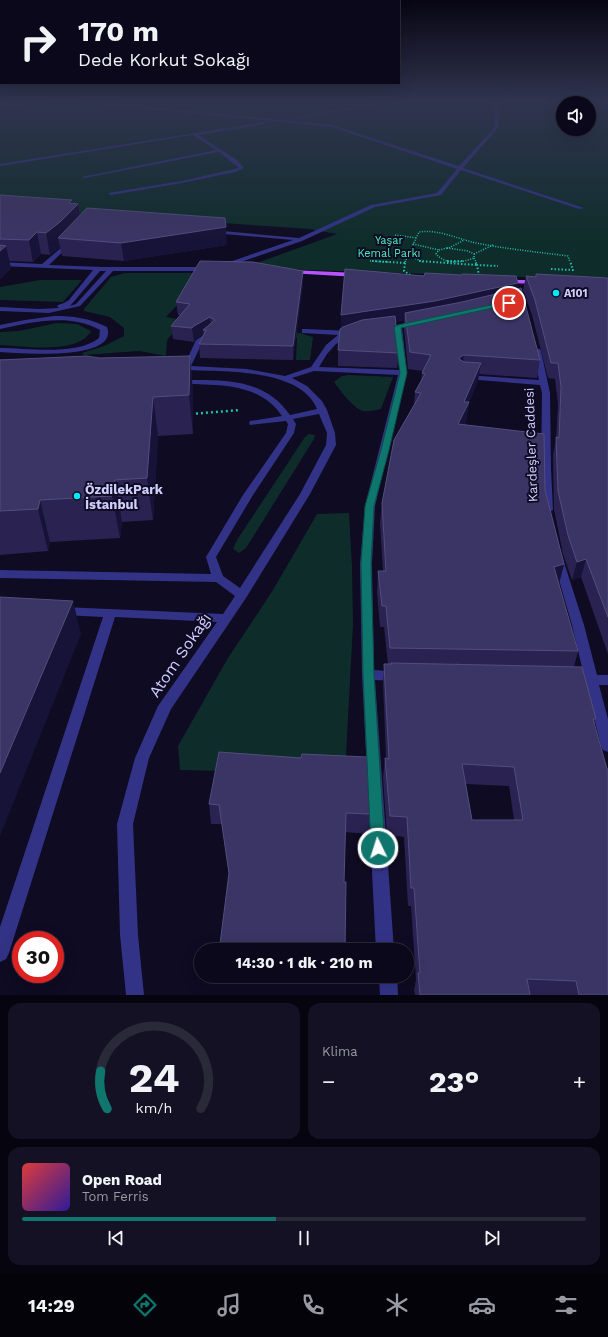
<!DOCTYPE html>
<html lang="tr">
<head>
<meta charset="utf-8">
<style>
	:root { --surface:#0a081a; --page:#131123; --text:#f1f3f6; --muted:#999aa2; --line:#2a2939; --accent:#0f766e }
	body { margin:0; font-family:"Work Sans",sans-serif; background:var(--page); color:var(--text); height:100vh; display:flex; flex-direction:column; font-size:15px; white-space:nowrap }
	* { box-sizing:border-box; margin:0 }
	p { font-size:13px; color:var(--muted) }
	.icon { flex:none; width:22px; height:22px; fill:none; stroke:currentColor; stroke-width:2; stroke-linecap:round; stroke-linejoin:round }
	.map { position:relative; height:995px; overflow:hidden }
	.details { display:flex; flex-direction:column; gap:8px; padding:8px; background:#06040e; flex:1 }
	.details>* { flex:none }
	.top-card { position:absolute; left:0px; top:0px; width:400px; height:84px; box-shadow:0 4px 16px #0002,0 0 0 1px var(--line); background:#0a081a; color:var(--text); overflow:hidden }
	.fabs { position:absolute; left:556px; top:96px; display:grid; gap:8px }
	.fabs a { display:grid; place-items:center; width:40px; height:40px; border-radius:50%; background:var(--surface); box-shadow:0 4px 16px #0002,0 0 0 1px var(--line); font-size:20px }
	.speed { position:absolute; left:12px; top:931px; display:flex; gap:8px; font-size:20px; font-weight:700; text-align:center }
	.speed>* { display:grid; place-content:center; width:52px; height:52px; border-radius:50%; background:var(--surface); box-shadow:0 4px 16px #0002,0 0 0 1px var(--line); line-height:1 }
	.speed .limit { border:6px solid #d22; background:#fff; color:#111 }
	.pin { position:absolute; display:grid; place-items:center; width:34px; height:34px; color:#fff; margin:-17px; border:2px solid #fff; border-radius:50%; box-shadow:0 1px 4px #0007 }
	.me { position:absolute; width:44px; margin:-22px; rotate:356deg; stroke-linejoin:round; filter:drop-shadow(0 0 3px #0008) }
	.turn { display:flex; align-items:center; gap:14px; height:84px; padding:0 12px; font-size:18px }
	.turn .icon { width:52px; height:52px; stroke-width:2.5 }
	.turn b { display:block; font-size:28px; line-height:34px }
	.big { font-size:30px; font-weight:700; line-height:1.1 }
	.details .widget { flex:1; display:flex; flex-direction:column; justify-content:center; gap:6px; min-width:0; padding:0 14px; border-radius:12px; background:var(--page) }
	.details .dial { align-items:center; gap:0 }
	.dial svg { height:104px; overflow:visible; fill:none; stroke:var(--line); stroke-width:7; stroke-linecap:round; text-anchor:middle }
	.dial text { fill:var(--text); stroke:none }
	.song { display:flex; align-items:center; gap:12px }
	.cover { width:48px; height:48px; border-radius:6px; background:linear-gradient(135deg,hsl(0 70% 55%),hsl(250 70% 35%)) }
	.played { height:4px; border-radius:2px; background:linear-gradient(90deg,var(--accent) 45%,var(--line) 45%) }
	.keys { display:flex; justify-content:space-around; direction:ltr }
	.heat { display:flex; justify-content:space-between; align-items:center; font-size:22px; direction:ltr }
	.details .tiles { flex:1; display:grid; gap:8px; grid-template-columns:1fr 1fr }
	.widget:last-child { grid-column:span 2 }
	.trip { position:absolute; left:194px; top:943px; width:220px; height:40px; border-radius:20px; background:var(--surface); box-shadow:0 4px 16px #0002,0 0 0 1px var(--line); font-weight:700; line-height:40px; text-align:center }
	.tab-bar { display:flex; height:64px; justify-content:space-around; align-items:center; background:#04030a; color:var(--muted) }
	.tab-bar .icon { width:28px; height:28px }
	.tab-bar .active { color:var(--accent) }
	.tab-bar b { font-size:18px; color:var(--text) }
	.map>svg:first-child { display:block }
	.green { fill:#0e2d2a; fill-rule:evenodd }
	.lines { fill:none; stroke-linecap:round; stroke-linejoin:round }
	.path-far2 { stroke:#23bdac; stroke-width:1.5; stroke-dasharray:1 1.5; stroke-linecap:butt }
	.path-far1 { stroke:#23bdac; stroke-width:2; stroke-dasharray:1.5 2; stroke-linecap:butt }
	.path { stroke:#23bdac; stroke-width:2.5; stroke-dasharray:2 3; stroke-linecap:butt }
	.minor { fill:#323386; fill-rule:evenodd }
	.major { fill:#b754ff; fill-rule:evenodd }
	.wall { fill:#2a2352; fill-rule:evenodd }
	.shaded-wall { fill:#171237 }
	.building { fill:#3b3565; stroke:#534d7d; fill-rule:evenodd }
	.route { fill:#0f766e; stroke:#0a4d48 }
	.poi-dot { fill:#00ebf8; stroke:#0e0b22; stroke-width:1.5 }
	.labels { text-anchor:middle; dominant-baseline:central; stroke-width:4; stroke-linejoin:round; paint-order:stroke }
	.far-park-label { font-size:11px; fill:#4eeabb; stroke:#0e0b22 }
	.far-poi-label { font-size:11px; font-weight:bold; fill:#d0cdff; stroke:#0e0b22; text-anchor:start }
	.street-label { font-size:13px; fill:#d0cdff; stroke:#0e0b22 }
	.poi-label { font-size:13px; font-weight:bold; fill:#d0cdff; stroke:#0e0b22; text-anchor:start }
	.near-street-label { font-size:16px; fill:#d0cdff; stroke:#0e0b22 }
</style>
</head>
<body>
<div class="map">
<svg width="608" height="995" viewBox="0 0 608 995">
	<rect width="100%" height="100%" fill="#0e0b22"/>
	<g class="green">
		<path d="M0 102H608V277L584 279 243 268 337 234 310 229 0 208ZM563 103H589V129H563Z"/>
		<polygon points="125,273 192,273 193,288 166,317 183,320 167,340 166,356 139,351 84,355 82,353 104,346 124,336 124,328 110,317 84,311 84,309 111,277"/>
		<polygon points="40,280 82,280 63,302 0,300 0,287"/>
		<path d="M57 323 77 324 91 331C78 355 24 346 0 345V332L19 331Z"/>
		<polygon points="271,331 300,333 313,337 310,360 296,360 297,338 270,334"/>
		<path d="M348 375 393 377 381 409C376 410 367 412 363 411 353 408 340 390 334 382L342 376Z"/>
		<polygon points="309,434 315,435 314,439 246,548 239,553 233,549 237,540 305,437"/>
		<polygon points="349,513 352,567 353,625 345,774 180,770 178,746 228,658 273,590 317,514"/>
	</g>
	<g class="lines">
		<g class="path-far2">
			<polyline points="395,235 417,238"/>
			<polyline points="413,244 439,250"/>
			<path d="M447 248 468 251 474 254V258C461 263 446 265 436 254L439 250Z"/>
			<polyline points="449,248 464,240"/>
			<polyline points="474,254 493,245"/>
			<polyline points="474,258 476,262"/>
			<polyline points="370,261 389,262"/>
			<polyline points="405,262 408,255"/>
			<path d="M423 262 408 255 419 232C438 229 458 239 476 243 507 249 537 252 568 256L570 262"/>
		</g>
		<g class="path-far1">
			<polyline points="372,261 405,263 406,261"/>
			<polyline points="419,261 477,265 475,261"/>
			<polyline points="447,261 464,261"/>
			<polyline points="405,263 404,271 412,276"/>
			<polyline points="551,269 573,270 570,261"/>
			<polyline points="479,276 477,265 498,266"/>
		</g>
		<polyline class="path" points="191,414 240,410"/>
		<g class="minor">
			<polygon points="31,102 43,102 0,109 0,107"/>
			<polygon points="78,102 96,102 332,125 459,166 494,128 495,102 499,102 498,128 463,168 584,208 579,209 461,170 441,195 375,207 302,241 223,268 221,267 221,265 293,240 213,233 210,231 211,230 299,238 371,205 437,193 457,169 332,127"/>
			<polygon points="381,102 392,102 294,119 292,118"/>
			<polygon points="264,122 265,124 198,135 237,160 244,168 235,172 182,183 111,195 108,193 182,181 239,168 219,152 84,178 82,177 216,150 193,135 0,166 0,164"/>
			<path d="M69 241 71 242V244L49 265 103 267H208L211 269 208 271H113L80 306 49 313 0 311V307L39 309 59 308 57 306 58 305 64 303 69 300 93 270 0 266V262L42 264ZM100 271H106L76 304 70 306Z"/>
			<path d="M54 316C73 316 89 318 107 327 120 362 16 353 0 352V348C27 348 77 356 99 338L100 330C70 313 32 322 0 329V325L25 320Z"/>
			<path d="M395 325H398L402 327 407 373 375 506 372 564 374 670 401 672 402 676 401 680 396 681 375 680 394 950H376L362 675 360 564 365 506 398 375 314 371 292 378 307 386 322 401 327 410 335 433 336 445 310 494 246 598 171 709 149 758 133 824 138 935 144 995H126L120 935 117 824 135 758 158 706 217 622 115 617 9 953 6 959 0 962V927L103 617 63 615 59 614 57 611 59 608 63 607 223 614 235 596 216 582 0 578V570L211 574 206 557 243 495 286 433 288 424 286 421 250 425 249 423 250 421 282 416C259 382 217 385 180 384L176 382 180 380C222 380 264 377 290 415L317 409C300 366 215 372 178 370L174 368 175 366H184L196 340 210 331 214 333 202 343 191 366 247 369 285 376 311 367 326 345 338 335 302 333V329H305L351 331 355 333 336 344 327 354 319 367 399 370ZM319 414 327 433 326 445 300 494 240 588 223 576 216 557 253 495 294 433 296 424 293 419Z"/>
			<polygon points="534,349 540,349 541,351 550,393 551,469 553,510 548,513 543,510 541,469 542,393 540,385 466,379 462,377 466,375 539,380 533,351"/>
			<polygon points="558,555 562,556 563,559 584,625 597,675 608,675 608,685 599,685 608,719 608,752 603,750 601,746 586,685 581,684 580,680 581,676 584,676 572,625 553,559 554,556"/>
			<polygon points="379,976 397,976 398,995 380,995"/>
		</g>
		<g class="major">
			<polygon points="290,270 358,273 361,275 358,277 288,273 288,271"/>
			<polygon points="506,280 538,280 541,282 538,284 504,283 504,281"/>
		</g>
	</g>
	<g class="wall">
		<polygon points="0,195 72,200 72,203 78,204 80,216 227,245 124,261 62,256 60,247 50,255 41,254 33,262 9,261 11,268 0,279"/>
		<polygon points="536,274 608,278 608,654 581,577 572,580 563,554 554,509 553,455 556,440 558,404 555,379 548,378 532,315 523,290 526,276 535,277"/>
		<path d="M424 276 518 283 517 289 540 360 537 378 479 374 478 381 469 402 466 421 465 424 545 490 564 564 559 584 578 651 574 667 596 719 594 725 608 995H415L414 990 416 980 411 906H408L404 837 387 835 383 778 385 758H386L383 683 384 664H388L384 627H380L377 592 378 571H383L380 523 382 503 414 405 415 392 421 381 422 373 423 371 408 369 404 329V320L395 322 399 353 397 368 338 366V350ZM466 784 509 786 514 820H472Z"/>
		<polygon points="303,283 293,360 200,358 199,344 204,335 204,334 195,339 194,342 173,339 171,326 180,315 178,315 176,302"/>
		<polygon points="190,356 193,393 193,434 158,436 153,520 122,522 120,538 50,542 48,551 0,555 0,358 0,359 99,358"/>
		<polygon points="209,804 370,814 369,834 345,832 344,882 345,950 221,950 220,944 229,876 222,824 211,824"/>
	</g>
	<g class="shaded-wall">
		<polygon points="72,200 73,208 78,204 81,224 58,238 60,247 50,255 46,233 69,203"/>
		<polygon points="225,218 227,245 124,261 121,243"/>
		<polygon points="37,232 41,254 33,262 29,240"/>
		<polygon points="6,246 11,268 0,279 0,251"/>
		<polygon points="303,271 303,283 293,360 293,346"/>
		<polygon points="518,283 516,297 405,313 404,320 341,330 341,315"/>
		<polygon points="210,317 211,330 203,330 204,334 195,339 194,342 192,328 194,326"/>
		<polygon points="464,355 462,372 459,359 460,357"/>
		<polygon points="190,356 193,393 193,434 189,395"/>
		<polygon points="481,363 478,381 469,403 466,421 456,442 458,424 464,402"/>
		<polygon points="153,397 158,436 153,520 147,478"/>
		<polygon points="115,480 122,522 120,538 112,496"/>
		<polygon points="40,500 50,542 48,551 38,509"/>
		<polygon points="586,559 581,577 572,580 577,562"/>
		<polygon points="564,564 559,584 554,567"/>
		<polygon points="73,601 81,634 0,836 0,773"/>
	</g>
	<g class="building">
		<polygon points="0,195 72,200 69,203 78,204 60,222 46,233 37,232 29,240 0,239"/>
		<polygon points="87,208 225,218 226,227 121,243 58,238"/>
		<polygon points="0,245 6,246 0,251"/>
		<polygon points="200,261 253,262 303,271 293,346 199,344 206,330 203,330 215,320 210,317 194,326 192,328 171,326 190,304 176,302"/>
		<polygon points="345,269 424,276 425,273 461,275 463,274 516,276 518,283 435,301 341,315"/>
		<polygon points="536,274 608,278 608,617 586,559 577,562 568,535 558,491 556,437 559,438 561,387 558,363 551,363 535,300 526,276 536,277"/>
		<polygon points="521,288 540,360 464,355 460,357 459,359 464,362 481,363 464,402 469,402 458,424 544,434 545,490 564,564 554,567 578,651 390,648 386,606 382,606 378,571 386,571 382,503 394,440 421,393 415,392 425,374 422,373 431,355 410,352 405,313 462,302"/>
		<polygon points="395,316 399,353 338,350 340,329 343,327 362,320"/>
		<polygon points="87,356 99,358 190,356 189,395 153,397 147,478 115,480 112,496 40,500 38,509 0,511 0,360"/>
		<polygon points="0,597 73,601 0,773"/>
		<path d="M391 663 582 667 596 719H593L607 769H608V995H579L576 981 527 979 530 995H420L418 973H420L414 888H411L407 817 390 816 385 758 389 759 384 664H392ZM462 764 514 767 523 820H472Z"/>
		<polygon points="219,752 301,758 302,754 367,757 370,814 346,813 344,882 346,882 345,950 322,950 220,944 229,873 219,805 209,804"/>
	</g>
	<linearGradient id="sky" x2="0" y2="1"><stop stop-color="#080613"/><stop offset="0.42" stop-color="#30344f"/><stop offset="1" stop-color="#30344f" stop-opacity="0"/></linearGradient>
	<rect width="608" height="242" fill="url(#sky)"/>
	<polygon class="route" points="509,301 512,303 511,304 401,328 407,373 389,450 374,506 371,564 374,675 385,848 383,853 378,855 373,853 371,848 363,675 361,564 365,506 381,450 400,373 394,327 398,325"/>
	<g class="poi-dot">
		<circle cx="556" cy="293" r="4"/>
		<circle cx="77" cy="496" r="4"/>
	</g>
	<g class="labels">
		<g class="far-park-label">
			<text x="389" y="240">Yaşar<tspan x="389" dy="13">Kemal Parkı</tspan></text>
		</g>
		<g class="far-poi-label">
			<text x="564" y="293">A101</text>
		</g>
		<g class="street-label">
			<text transform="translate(531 445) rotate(-92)">Kardeşler Caddesi</text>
		</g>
		<g class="poi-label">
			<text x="85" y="489">ÖzdilekPark<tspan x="85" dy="15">İstanbul</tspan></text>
		</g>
		<g class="near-street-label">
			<text transform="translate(180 655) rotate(-56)">Atom Sokağı</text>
		</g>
	</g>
</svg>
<div class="fabs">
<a><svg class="icon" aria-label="sound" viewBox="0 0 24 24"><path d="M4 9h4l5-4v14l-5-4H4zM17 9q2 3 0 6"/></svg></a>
</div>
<div class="speed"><div class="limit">30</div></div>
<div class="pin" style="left:509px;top:303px;background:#d93025"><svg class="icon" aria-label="arrive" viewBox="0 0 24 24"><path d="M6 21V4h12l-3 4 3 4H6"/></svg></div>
<svg class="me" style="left:378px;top:848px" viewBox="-20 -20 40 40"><circle r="17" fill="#0f766e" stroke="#fff" stroke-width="3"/><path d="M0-11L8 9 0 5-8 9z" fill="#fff"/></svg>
<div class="trip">14:30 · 1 dk · 210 m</div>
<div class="top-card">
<div class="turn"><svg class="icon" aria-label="right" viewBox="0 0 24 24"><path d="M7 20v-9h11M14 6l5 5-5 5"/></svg><div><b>170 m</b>Dede Korkut Sokağı</div></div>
</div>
</div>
<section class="details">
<div class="tiles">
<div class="widget dial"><svg viewBox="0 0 100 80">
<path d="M14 69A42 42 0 1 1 86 69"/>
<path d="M14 69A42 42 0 0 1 9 40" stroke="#0f766e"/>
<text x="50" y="56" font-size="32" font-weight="700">24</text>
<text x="50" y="72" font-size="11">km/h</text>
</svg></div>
<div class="widget"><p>Klima</p>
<div class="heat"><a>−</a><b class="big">23°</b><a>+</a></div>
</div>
<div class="widget">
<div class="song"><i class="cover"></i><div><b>Open Road</b><p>Tom Ferris</p></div></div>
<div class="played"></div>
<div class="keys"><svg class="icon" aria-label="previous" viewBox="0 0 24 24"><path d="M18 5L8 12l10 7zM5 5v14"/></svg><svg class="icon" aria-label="pause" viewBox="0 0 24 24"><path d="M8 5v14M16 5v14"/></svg><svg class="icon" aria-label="next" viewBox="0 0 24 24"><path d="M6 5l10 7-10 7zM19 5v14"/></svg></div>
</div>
</div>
</section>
<nav class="tab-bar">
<b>14:29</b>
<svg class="icon active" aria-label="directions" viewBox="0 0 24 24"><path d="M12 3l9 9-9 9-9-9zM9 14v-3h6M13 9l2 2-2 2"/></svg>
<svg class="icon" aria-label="music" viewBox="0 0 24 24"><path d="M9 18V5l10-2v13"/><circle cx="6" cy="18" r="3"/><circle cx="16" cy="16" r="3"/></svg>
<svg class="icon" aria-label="phone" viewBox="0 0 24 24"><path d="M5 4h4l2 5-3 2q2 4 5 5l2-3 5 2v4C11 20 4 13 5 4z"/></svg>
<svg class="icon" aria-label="climate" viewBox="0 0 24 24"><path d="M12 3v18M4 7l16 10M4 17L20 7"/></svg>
<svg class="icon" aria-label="car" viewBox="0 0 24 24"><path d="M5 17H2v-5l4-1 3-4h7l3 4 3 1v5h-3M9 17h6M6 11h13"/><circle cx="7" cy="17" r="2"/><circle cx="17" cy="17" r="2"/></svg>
<svg class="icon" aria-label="filters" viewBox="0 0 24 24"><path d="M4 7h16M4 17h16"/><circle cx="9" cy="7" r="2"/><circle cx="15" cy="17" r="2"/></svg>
</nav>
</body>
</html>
